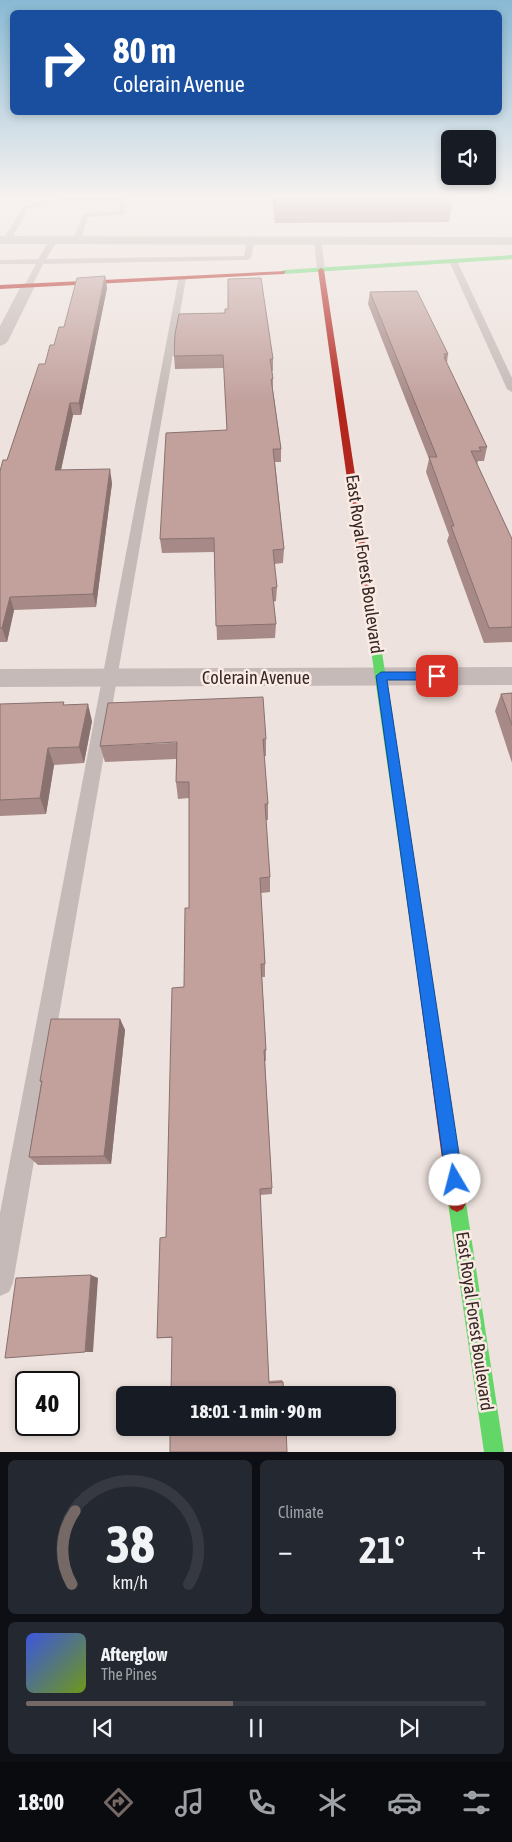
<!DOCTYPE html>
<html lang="en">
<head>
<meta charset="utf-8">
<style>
	:root { --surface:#171b24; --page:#242831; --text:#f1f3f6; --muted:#9ea1a6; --line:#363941; --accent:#766865 }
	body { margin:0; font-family:"Asap Condensed",sans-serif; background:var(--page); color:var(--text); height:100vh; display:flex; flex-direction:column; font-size:19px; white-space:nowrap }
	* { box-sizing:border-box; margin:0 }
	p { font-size:16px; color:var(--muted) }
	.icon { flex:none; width:28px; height:28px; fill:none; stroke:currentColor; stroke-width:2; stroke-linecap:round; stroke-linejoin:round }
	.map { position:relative; height:1452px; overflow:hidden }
	.side { display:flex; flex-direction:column; gap:8px; padding:8px; background:#0d0f14; flex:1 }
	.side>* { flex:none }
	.banner { position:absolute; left:10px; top:10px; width:492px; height:105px; border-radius:8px; box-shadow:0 2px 8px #0003; background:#1a4fa0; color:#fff; overflow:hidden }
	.tools { position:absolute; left:441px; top:130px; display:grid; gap:10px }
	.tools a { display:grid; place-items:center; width:55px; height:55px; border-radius:8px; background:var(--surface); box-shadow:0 2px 8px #0003; font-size:25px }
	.speed { position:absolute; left:15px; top:1371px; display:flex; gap:10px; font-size:25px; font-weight:700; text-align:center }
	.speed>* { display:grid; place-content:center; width:65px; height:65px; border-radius:50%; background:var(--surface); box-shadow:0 2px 8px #0003; line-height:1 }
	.speed .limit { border:2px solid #111; border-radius:8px; background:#fff; color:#111 }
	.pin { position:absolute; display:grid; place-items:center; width:42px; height:42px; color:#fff; margin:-21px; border-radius:10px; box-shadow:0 2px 8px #0006 }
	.me { position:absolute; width:55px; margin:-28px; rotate:352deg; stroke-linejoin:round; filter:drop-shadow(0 0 4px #0008) }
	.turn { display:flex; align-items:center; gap:18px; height:105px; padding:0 20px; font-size:22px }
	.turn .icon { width:65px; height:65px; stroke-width:2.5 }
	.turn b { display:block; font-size:35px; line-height:42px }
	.big { font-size:38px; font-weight:700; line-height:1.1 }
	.side .tile { flex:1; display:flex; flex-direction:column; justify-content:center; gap:8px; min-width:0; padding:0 18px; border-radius:8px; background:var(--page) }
	.side .dial { align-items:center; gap:0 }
	.dial svg { height:130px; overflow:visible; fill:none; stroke:var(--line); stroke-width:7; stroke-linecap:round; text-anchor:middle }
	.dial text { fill:var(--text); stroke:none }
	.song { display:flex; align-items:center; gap:15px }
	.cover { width:60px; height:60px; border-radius:8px; background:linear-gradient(135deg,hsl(230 70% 55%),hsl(80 70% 35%)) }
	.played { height:5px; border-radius:2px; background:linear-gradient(90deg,var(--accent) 45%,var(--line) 45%) }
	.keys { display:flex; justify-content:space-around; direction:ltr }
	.heat { display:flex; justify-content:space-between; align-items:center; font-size:28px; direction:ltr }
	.side .tiles { flex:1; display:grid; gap:8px; grid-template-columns:1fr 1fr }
	.tile:last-child { grid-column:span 2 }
	.trip { position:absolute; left:116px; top:1386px; width:280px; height:50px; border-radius:8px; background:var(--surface); box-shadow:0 2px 8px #0003; font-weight:700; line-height:50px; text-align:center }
	.menu { display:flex; height:80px; justify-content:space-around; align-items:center; background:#090b0e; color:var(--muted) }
	.menu .icon { width:35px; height:35px }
	.menu .on { color:var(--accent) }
	.menu b { font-size:22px; color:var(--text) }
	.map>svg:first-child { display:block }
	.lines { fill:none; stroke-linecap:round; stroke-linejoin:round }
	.lane { fill:#c5bab7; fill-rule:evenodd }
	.street { fill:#c5bab7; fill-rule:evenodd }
	.fast { fill:#63d668; fill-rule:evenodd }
	.jam { fill:#b3261e; fill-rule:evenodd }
	.wall { fill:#a78a87 }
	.shaded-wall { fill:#88716e }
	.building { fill:#c2a19d; stroke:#88716e }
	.route { fill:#1a73e8; stroke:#114b97 }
	.labels { text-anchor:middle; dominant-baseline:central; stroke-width:5; stroke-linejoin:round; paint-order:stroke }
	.street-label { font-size:18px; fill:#362725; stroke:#faebe4 }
</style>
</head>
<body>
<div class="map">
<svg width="512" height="1452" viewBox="0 0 512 1452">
	<rect width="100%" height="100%" fill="#ede2dd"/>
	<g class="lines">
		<g class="lane">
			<polygon points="111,197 124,198 125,214 88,217 80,242 73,240 83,214 119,211 119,201 45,204 28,209 10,242 3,240 23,207 44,200"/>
			<polygon points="51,238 58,240 46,259 244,256 248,238 255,240 251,258 247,260 43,264 32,286 28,288 24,286 36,264 0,264 0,260 38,259"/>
			<polygon points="314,238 321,240 325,270 321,272 317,270"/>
			<polygon points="450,259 457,261 512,378 512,392 507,389 449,261"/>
			<polygon points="179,276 186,278 13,1283 9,1292 0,1296 0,1213"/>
		</g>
		<g class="street">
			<polygon points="0,236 512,237 512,245 0,244"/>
			<polygon points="28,282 35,286 8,341 5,344 0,346 0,326 21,286"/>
			<polygon points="512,667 512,685 0,687 0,669"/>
		</g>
		<g class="fast">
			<polygon points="512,255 512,259 284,274 281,272 284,270"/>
			<polygon points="367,584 372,587 432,979 430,984 425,986 420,984 418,979 362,587"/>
			<polygon points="457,1194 463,1197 466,1203 504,1452 484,1452 448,1203 451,1197"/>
		</g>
		<g class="jam">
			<polygon points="321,268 324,270 372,587 367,590 362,587 318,270"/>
			<polygon points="286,271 284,274 0,289 0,285"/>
			<polygon points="425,972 430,974 432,979 466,1203 463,1209 457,1212 451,1209 448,1203 418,979 420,974"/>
		</g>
	</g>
	<g class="wall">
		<polygon points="272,197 448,197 452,204 449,222 275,223"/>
		<polygon points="105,276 107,288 81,415 73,415 61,470 112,483 96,607 14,610 7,642 0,642 0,471 7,460 45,364 64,327"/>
		<polygon points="370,292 448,354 447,363 487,447 484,461 478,461 477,465 512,539 512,642 484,643 447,541 449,535 426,472 429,459 368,304"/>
		<polygon points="175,334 273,359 273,371 272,371 273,379 273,390 281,449 281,462 275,462 284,549 283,563 274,564 277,587 276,601 273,602 276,624 275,638 217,640 214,552 162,553 160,539 227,430 224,368 175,369 174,356"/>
		<polygon points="512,693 512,763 495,711 501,694"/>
		<polygon points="0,704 65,705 92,721 84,763 54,765 46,814 0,816"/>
		<polygon points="266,739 266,756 264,756 268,804 268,820 266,820 270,877 270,892 261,893 265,964 265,977 262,977 266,1050 266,1061 265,1061 272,1188 272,1194 260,1195 269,1381 282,1380 283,1382 284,1395 172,1338 157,1338 166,1237 184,987 189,908 189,798 178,799 176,782 176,759 105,762 100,746"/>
		<polygon points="120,1019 125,1030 111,1164 38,1165 29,1157 41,1083 40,1081"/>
	</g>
	<g class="shaded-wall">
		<polygon points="105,276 107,288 81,415 79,403"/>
		<polygon points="70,403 73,415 58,483 55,470"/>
		<polygon points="110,469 112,483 96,607 93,594"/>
		<polygon points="10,597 14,610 7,642 2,628"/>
		<polygon points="88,704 92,721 84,763 79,747"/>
		<polygon points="48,748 54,765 46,814 40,798"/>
		<polygon points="120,1019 125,1030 111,1164 104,1156"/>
		<polygon points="91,1275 98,1278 93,1352 85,1352"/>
	</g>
	<g class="building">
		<polygon points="274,197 448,197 452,204 275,205"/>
		<polygon points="105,276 79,403 70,403 55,470 110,469 93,594 10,597 2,628 0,628 0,471 3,460 7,460 39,364 45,364 50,345 54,345 59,327 64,327 77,278"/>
		<polygon points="261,278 273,359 270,359 273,379 271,379 281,449 273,449 284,549 273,550 277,587 272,588 276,624 216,626 214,538 160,539 166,433 227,430 223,355 174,356 175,334 179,314 225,313 225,309 228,309 228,279"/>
		<polygon points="417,291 448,354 444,354 446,357 444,357 487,447 479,447 481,451 471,451 512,539 512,627 489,628 451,526 454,526 429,457 437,457 370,292"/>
		<polygon points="512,693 512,725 501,694"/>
		<polygon points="263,697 266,739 263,739 268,804 265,804 270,877 260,878 265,964 261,964 266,1050 264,1050 272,1188 260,1189 269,1383 283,1382 284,1395 171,1395 172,1337 157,1338 160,1238 166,1237 172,988 184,987 185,908 189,908 189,782 176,782 177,742 100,746 108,703"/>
		<polygon points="64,702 63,705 88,704 79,747 48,748 40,798 0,800 0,704"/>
		<polygon points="51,1019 120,1019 104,1156 29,1157 42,1081 40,1081"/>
		<polygon points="91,1275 85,1352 5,1358 16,1278"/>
		<polygon points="170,1428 286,1428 287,1452 170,1452"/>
	</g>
	<linearGradient id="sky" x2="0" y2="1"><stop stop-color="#88b9d4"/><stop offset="0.49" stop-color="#f7f2f0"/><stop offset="1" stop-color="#f7f2f0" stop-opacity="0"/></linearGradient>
	<rect width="512" height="401" fill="url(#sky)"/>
	<polygon class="route" points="381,672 437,672 442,676 437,680 387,680 463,1180 461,1186 455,1189 449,1186 446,1180 376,676"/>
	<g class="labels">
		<g class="street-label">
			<text transform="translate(365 564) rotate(82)">East Royal Forest Boulevard</text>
			<text x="256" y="677">Colerain Avenue</text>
			<text transform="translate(475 1321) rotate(82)">East Royal Forest Boulevard</text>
		</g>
	</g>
</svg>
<div class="tools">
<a><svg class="icon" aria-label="sound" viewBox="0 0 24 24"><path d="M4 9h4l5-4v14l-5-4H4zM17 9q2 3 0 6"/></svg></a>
</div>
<div class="speed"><div class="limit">40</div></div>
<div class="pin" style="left:437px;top:676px;background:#d93025"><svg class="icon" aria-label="arrive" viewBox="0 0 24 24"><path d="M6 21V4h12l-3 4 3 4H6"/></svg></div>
<svg class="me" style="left:455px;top:1180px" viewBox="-20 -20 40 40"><circle r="19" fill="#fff"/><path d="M0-13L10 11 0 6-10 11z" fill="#1a73e8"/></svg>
<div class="trip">18:01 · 1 min · 90 m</div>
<div class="banner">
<div class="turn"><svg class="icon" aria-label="right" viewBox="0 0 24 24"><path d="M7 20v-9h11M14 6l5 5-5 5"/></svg><div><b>80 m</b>Colerain Avenue</div></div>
</div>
</div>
<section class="side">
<div class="tiles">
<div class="tile dial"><svg viewBox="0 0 100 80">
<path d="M14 69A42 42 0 1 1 86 69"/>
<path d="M14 69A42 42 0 0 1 16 24" stroke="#766865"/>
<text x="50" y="56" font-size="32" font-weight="700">38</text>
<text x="50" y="72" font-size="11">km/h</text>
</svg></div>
<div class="tile"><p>Climate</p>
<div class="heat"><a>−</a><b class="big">21°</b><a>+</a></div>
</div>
<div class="tile">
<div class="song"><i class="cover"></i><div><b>Afterglow</b><p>The Pines</p></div></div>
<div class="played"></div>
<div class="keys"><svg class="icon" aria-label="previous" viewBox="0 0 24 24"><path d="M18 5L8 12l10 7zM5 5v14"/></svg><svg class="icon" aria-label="pause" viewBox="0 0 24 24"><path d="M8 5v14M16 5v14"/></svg><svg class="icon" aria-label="next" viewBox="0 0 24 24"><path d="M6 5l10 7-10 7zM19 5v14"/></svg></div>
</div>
</div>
</section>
<nav class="menu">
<b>18:00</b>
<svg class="icon on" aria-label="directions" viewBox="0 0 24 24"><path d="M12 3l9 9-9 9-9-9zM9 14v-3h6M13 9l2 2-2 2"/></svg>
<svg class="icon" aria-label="music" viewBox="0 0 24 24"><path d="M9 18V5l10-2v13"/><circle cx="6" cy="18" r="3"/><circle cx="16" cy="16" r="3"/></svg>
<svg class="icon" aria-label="phone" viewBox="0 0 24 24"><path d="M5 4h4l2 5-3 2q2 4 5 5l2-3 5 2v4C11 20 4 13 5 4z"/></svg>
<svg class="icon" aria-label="climate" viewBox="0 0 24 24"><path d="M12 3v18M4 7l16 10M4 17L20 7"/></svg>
<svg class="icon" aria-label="car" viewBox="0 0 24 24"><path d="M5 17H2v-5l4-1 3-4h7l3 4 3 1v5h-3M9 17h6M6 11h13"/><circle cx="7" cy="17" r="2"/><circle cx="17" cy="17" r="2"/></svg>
<svg class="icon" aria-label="filters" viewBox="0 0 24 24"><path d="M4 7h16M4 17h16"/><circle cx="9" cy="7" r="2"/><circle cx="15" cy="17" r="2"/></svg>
</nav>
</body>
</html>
